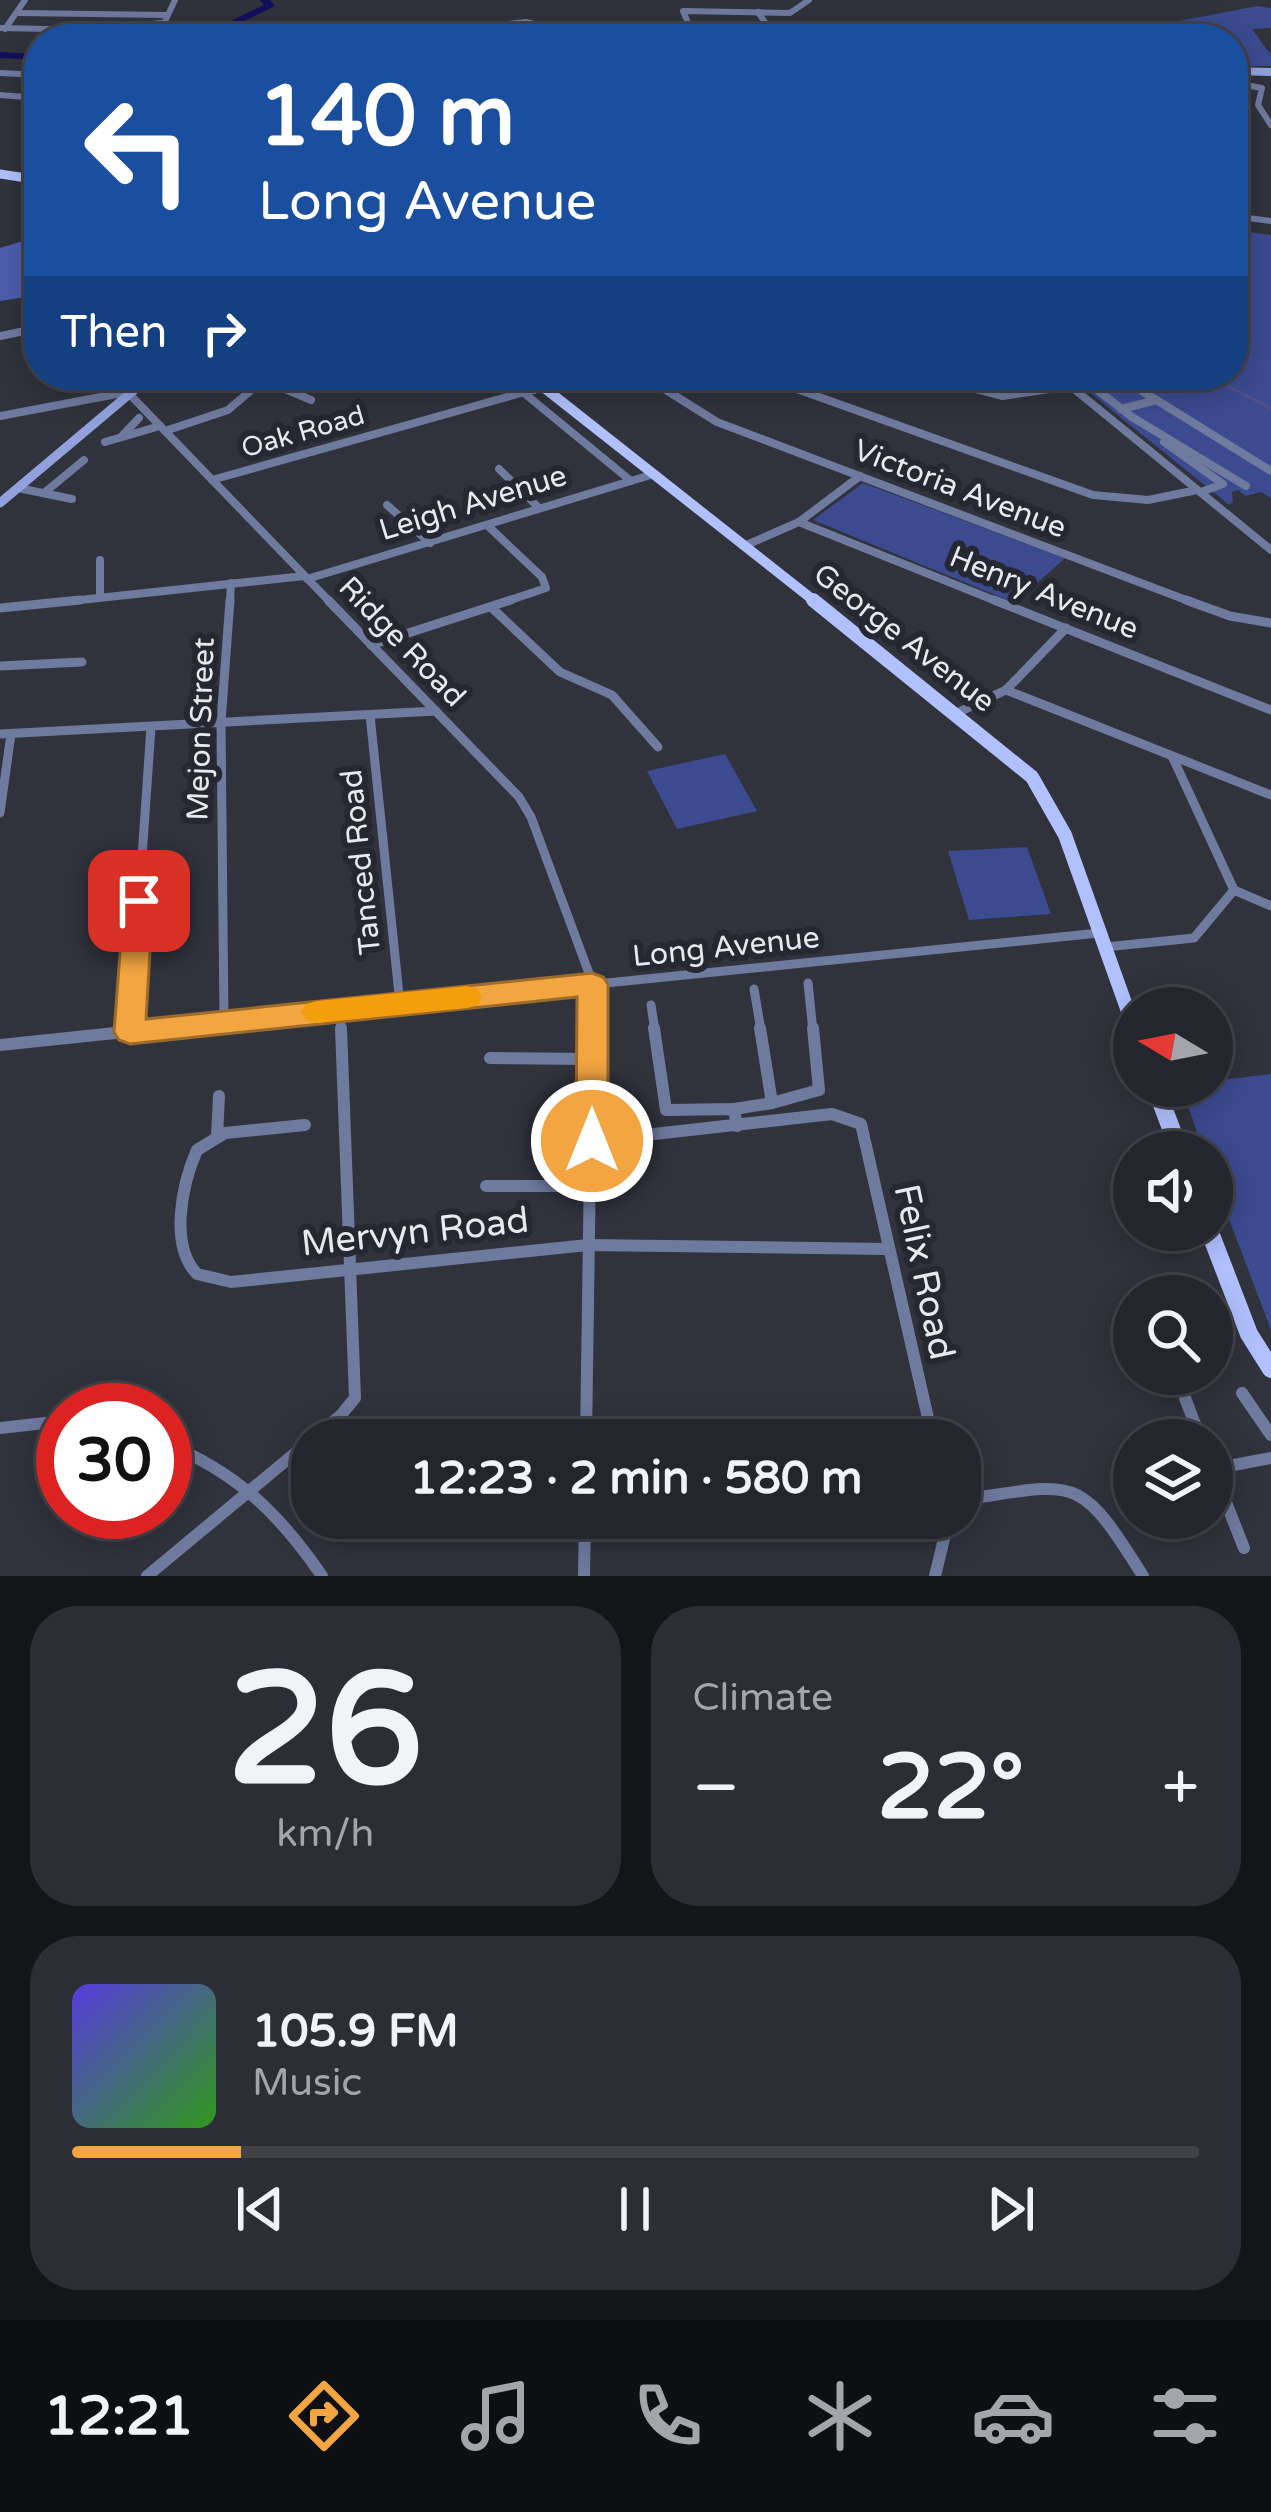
<!DOCTYPE html>
<html lang="en">
<head>
<meta charset="utf-8">
<style>
	:root { --surface:#24262d; --page:#2c2e35; --text:#f1f3f6; --muted:#a3a5aa; --line:#414349; --accent:#f2a541 }
	body { margin:0; font-family:"Varela Round",sans-serif; background:var(--page); color:var(--text); height:100vh; display:flex; flex-direction:column; font-size:45px; white-space:nowrap }
	* { box-sizing:border-box; margin:0 }
	p { font-size:39px; color:var(--muted) }
	.icon { flex:none; width:66px; height:66px; fill:none; stroke:currentColor; stroke-width:2; stroke-linecap:round; stroke-linejoin:round }
	.map { position:relative; height:1576px; overflow:hidden }
	.panel { display:flex; flex-direction:column; gap:30px; padding:30px; background:#141519; flex:1 }
	.panel>* { flex:none }
	.guide { position:absolute; left:24px; top:24px; width:1224px; height:366px; border-radius:48px; box-shadow:0 6px 30px #0003,0 0 0 3px var(--line); background:#1a4fa0; color:#fff; overflow:hidden }
	.needle { width:78px; rotate:280deg }
	.tools { position:absolute; left:1113px; top:987px; display:grid; gap:24px }
	.tools a { display:grid; place-items:center; width:120px; height:120px; border-radius:50%; background:var(--surface); box-shadow:0 6px 30px #0003,0 0 0 3px var(--line); font-size:60px }
	.speed { position:absolute; left:36px; top:1383px; display:flex; gap:24px; font-size:60px; font-weight:700; text-align:center }
	.speed>* { display:grid; place-content:center; width:156px; height:156px; border-radius:50%; background:var(--surface); box-shadow:0 6px 30px #0003,0 0 0 3px var(--line); line-height:1 }
	.speed .limit { border:18px solid #d22; background:#fff; color:#111 }
	.pin { position:absolute; display:grid; place-items:center; width:102px; height:102px; color:#fff; margin:-51px; border-radius:24px; box-shadow:0 6px 18px #0006 }
	.me { position:absolute; width:132px; margin:-66px; rotate:0deg; stroke-linejoin:round; filter:drop-shadow(0 0 9px #0008) }
	.turn { display:flex; align-items:center; gap:42px; height:252px; padding:0 36px; font-size:54px }
	.turn .icon { width:156px; height:156px; stroke-width:2.5 }
	.turn b { display:block; font-size:84px; line-height:102px }
	.then { display:flex; align-items:center; height:114px; padding:0 36px; background:#0003; gap:24px; font-size:45px }
	.big { font-size:90px; font-weight:800; line-height:1.1 }
	.panel .widget { flex:1; display:flex; flex-direction:column; justify-content:center; gap:18px; min-width:0; padding:0 42px; border-radius:48px; background:var(--page) }
	.panel .dial { align-items:center; gap:0 }
	.dial b { font-size:156px; line-height:1 }
	.song { display:flex; align-items:center; gap:36px }
	.cover { width:144px; height:144px; border-radius:18px; background:linear-gradient(135deg,hsl(250 70% 55%),hsl(110 70% 35%)) }
	.played { height:12px; border-radius:6px; background:linear-gradient(90deg,var(--accent) 15%,var(--line) 15%) }
	.keys { display:flex; justify-content:space-around; direction:ltr }
	.heat { display:flex; justify-content:space-between; align-items:center; font-size:66px; direction:ltr }
	.panel .tiles { flex:1; display:grid; gap:30px; grid-template-columns:1fr 1fr }
	.widget:last-child { grid-column:span 2 }
	.trip { position:absolute; left:291px; top:1419px; width:690px; height:120px; border-radius:48px; background:var(--surface); box-shadow:0 6px 30px #0003,0 0 0 3px var(--line); font-weight:800; line-height:120px; text-align:center }
	.dock { display:flex; height:192px; justify-content:space-around; align-items:center; background:#0e0f12; color:var(--muted) }
	.dock .icon { width:84px; height:84px }
	.dock .selected { color:var(--accent) }
	.dock b { font-size:54px; color:var(--text) }
	.map>svg:first-child { display:block }
	.green { fill:#3c4a90 }
	.forest { fill:#4c5dad }
	.lines { fill:none; stroke-linecap:round; stroke-linejoin:round }
	.stream { stroke:#515088; stroke-width:3 }
	.river { fill:#110f5c; fill-rule:evenodd }
	.street-far3 { stroke:#6f7a9f; stroke-width:6 }
	.street-far2 { stroke:#6f7a9f; stroke-width:8 }
	.street-far1 { stroke:#6f7a9f; stroke-width:9 }
	.street { stroke:#6f7a9f; stroke-width:12 }
	.secondary-far1 { stroke:#91a1dc; stroke-width:8 }
	.secondary { stroke:#91a1dc; stroke-width:9 }
	.primary-far3 { stroke:#b0c1fe; stroke-width:9 }
	.primary-far2 { stroke:#b0c1fe; stroke-width:10 }
	.primary-far1 { stroke:#b0c1fe; stroke-width:14 }
	.primary { stroke:#b0c1fe; stroke-width:18 }
	.route { fill:#f2a541; stroke:#9d6b2a; stroke-width:3 }
	.slow { fill:#f59e0b }
	.labels { text-anchor:middle; dominant-baseline:central; stroke-width:12; stroke-linejoin:round; paint-order:stroke }
	.far-street-label { font-size:27px; fill:#e7e9ef; stroke:#262831 }
	.street-label { font-size:30px; fill:#e7e9ef; stroke:#262831 }
	.near-street-label { font-size:36px; fill:#e7e9ef; stroke:#262831 }
</style>
</head>
<body>
<div class="map">
<svg width="1271" height="1576" viewBox="0 0 1271 1576">
	<rect width="100%" height="100%" fill="#30323c"/>
	<g class="green">
		<polygon points="1257,6 1271,8 1271,28 1252,29 1271,55 1271,66 1233,66 1233,39 1121,39 1117,33"/>
		<polygon points="1233,230 1271,235 1271,498 1261,492 1246,496 1238,490 1232,492 1233,503 1228,504 1068,375 1233,375"/>
		<polygon points="863,483 1065,558 1015,603 813,520"/>
		<polygon points="725,754 757,811 677,829 647,771"/>
		<polygon points="1027,847 1051,914 969,920 948,851"/>
		<polygon points="1271,1074 1271,1330 1212,1174 1212,1152 1204,1152 1181,1086 1212,1086 1212,1081"/>
	</g>
	<polygon class="forest" points="39,236 39,295 0,301 0,248"/>
	<g class="lines">
		<g class="stream">
			<polyline points="212,36 327,31 350,39"/>
			<polyline points="1206,375 1271,408"/>
		</g>
		<g class="river">
			<polygon points="260,0 270,0 275,6 224,31 216,39 205,39 218,27 264,5"/>
			<polygon points="0,52 39,54 39,60 0,58"/>
		</g>
		<g class="street-far3">
			<polyline points="758,12 776,39"/>
			<polyline points="17,13 167,15"/>
			<polyline points="0,28 96,30 161,23"/>
			<polyline points="5,29 25,0"/>
			<polyline points="160,32 175,0"/>
			<polyline points="335,39 360,24 415,34 526,22 590,39"/>
			<polyline points="666,39 692,32 683,11 790,13 809,0"/>
			<polyline points="0,73 39,75"/>
			<polyline points="1233,83 1262,88 1258,105 1271,125"/>
			<polyline points="0,95 39,98"/>
			<polyline points="1233,216 1271,221"/>
		</g>
		<g class="street-far2">
			<polyline points="0,336 39,328"/>
			<polyline points="111,375 331,603"/>
			<polyline points="515,375 534,390"/>
			<polyline points="642,375 717,422 1194,603"/>
			<polyline points="758,375 1093,495 1148,500 1197,490"/>
			<polyline points="921,375 1002,396 1070,386"/>
			<polyline points="1057,375 1271,550"/>
			<polyline points="1078,375 1132,417 1246,486"/>
			<polyline points="264,380 311,400"/>
			<polyline points="1142,391 1271,471"/>
			<polyline points="524,393 631,481"/>
			<polyline points="1121,409 1153,401"/>
			<polyline points="0,416 127,392"/>
			<polyline points="165,431 228,410 269,375"/>
			<polyline points="122,436 139,418"/>
			<polyline points="105,442 160,426"/>
			<polyline points="1164,442 1223,484 1201,492"/>
			<polyline points="499,469 538,507"/>
			<polyline points="212,480 585,375"/>
			<polyline points="18,488 72,499"/>
			<polyline points="44,493 84,460"/>
			<polyline points="387,505 430,543"/>
			<polyline points="799,522 1001,603"/>
			<polyline points="488,526 542,577 546,588 501,603"/>
			<polyline points="744,546 799,522 860,476"/>
			<polyline points="100,560 100,597"/>
			<polyline points="307,579 654,474"/>
			<polyline points="52,603 304,576"/>
			<polyline points="230,603 231,583"/>
		</g>
		<g class="street-far1">
			<polyline points="328,600 519,797 531,817 593,984 592,1031"/>
			<polyline points="994,600 1271,710"/>
			<polyline points="1186,600 1230,616 1271,623"/>
			<polyline points="0,608 80,600"/>
			<polyline points="492,608 560,672 612,695 658,747"/>
			<polyline points="371,645 511,600"/>
			<polyline points="0,666 82,662"/>
			<polyline points="1006,690 1271,795"/>
			<polyline points="957,713 1006,690 1066,628"/>
			<polyline points="370,715 400,1004"/>
			<polyline points="0,734 436,711"/>
			<polyline points="0,813 11,734"/>
			<polyline points="1234,890 1271,906"/>
			<polyline points="1105,947 1194,938 1234,890 1172,756"/>
			<polyline points="808,983 813,1031"/>
			<polyline points="754,989 761,1031"/>
			<polyline points="651,1005 655,1031"/>
			<polyline points="340,1010 341,1031"/>
			<polyline points="224,1021 221,722 230,600"/>
			<polyline points="130,1031 151,727"/>
			<polyline points="134,1031 1099,933"/>
		</g>
		<g class="street">
			<polyline points="654,1028 666,1110 734,1109 737,1126"/>
			<polyline points="0,1045 163,1028"/>
			<polyline points="490,1058 592,1059"/>
			<polyline points="772,1103 819,1090 813,1028"/>
			<polyline points="734,1109 772,1103 760,1028"/>
			<path d="M305 1125 225 1133 197 1150C182 1184 169 1245 197 1274L231 1282 588 1245 886 1249"/>
			<polyline points="217,1136 219,1096"/>
			<polyline points="592,1141 832,1114 861,1124 933,1440"/>
			<polyline points="486,1186 590,1186"/>
			<polyline points="1242,1393 1271,1435"/>
			<polyline points="1185,1398 1201,1440"/>
			<polyline points="0,1428 63,1421"/>
			<polyline points="586,1440 592,1028"/>
			<polyline points="810,1440 927,1425"/>
			<path d="M165 1443C236 1472 279 1513 322 1576"/>
			<polyline points="1212,1467 1244,1548"/>
			<polyline points="1213,1469 1271,1458"/>
			<path d="M960 1500C1078 1483 1078 1472 1143 1576"/>
			<polyline points="147,1576 341,1415 355,1398 341,1028"/>
			<polyline points="584,1576 585,1518"/>
			<polyline points="935,1576 949,1518"/>
		</g>
		<polyline class="secondary-far1" points="1233,71 1271,72"/>
		<polyline class="secondary" points="0,503 152,375"/>
		<polyline class="primary-far3" points="0,174 39,180"/>
		<polyline class="primary-far2" points="528,375 817,603"/>
		<polyline class="primary-far1" points="813,600 1032,777 1065,835 1134,1028"/>
		<g class="primary">
			<polyline points="1155,1086 1180,1152"/>
			<polyline points="1209,1230 1249,1334 1271,1369"/>
		</g>
	</g>
	<polygon class="route" points="139,891 153,901 146,1019 592,973 603,977 608,984 608,1141 603,1150 592,1153 580,1150 576,1141 577,997 130,1044 119,1040 114,1032 124,901"/>
	<polygon class="slow" points="467,986 478,989 482,997 478,1005 467,1008 317,1023 306,1020 301,1012 306,1004 317,1001"/>
	<g class="labels">
		<g class="far-street-label">
			<text transform="translate(303 432) rotate(-16)">Oak Road</text>
		</g>
		<g class="street-label">
			<text transform="translate(960 489) rotate(21)">Victoria Avenue</text>
			<text transform="translate(473 503) rotate(-17)">Leigh Avenue</text>
			<text transform="translate(1044 593) rotate(22)">Henry Avenue</text>
			<text transform="translate(904 638) rotate(38)">George Avenue</text>
			<text transform="translate(402 642) rotate(46)">Ridge Road</text>
			<text transform="translate(201 729) rotate(-88)">Mejon Street</text>
			<text transform="translate(361 862) rotate(-96)">Tanced Road</text>
			<text transform="translate(726 947) rotate(-6)">Long Avenue</text>
		</g>
		<g class="near-street-label">
			<text transform="translate(415 1232) rotate(-6)">Mervyn Road</text>
			<text transform="translate(924 1272) rotate(78)">Felix Road</text>
		</g>
	</g>
</svg>
<div class="tools">
<a><svg class="needle" viewBox="-14 -14 28 28"><path d="M0-13l5 13h-10z" fill="#e53935"/><path d="M0 13l5-13h-10z" fill="#a3a5aa"/></svg></a>
<a><svg class="icon" aria-label="sound" viewBox="0 0 24 24"><path d="M4 9h4l5-4v14l-5-4H4zM17 9q2 3 0 6"/></svg></a>
<a><svg class="icon" aria-label="search" viewBox="0 0 24 24"><circle cx="10" cy="10" r="6"/><path d="M15 15l6 6"/></svg></a>
<a><svg class="icon" aria-label="layers" viewBox="0 0 24 24"><path d="M12 4l9 5-9 5-9-5zM3 14l9 5 9-5"/></svg></a>
</div>
<div class="speed"><div class="limit">30</div></div>
<div class="pin" style="left:139px;top:901px;background:#d93025"><svg class="icon" aria-label="arrive" viewBox="0 0 24 24"><path d="M6 21V4h12l-3 4 3 4H6"/></svg></div>
<svg class="me" style="left:592px;top:1141px" viewBox="-20 -20 40 40"><circle r="17" fill="#f2a541" stroke="#fff" stroke-width="3"/><path d="M0-11L8 9 0 5-8 9z" fill="#fff"/></svg>
<div class="trip">12:23 · 2 min · 580 m</div>
<div class="guide">
<div class="turn"><svg class="icon" aria-label="left" viewBox="0 0 24 24"><path d="M17 20v-9H6M10 6l-5 5 5 5"/></svg><div><b>140 m</b>Long Avenue</div></div>
<div class="then">Then<svg class="icon" aria-label="right" viewBox="0 0 24 24"><path d="M7 20v-9h11M14 6l5 5-5 5"/></svg></div>
</div>
</div>
<section class="panel">
<div class="tiles">
<div class="widget dial"><b>26</b><p>km/h</p></div>
<div class="widget"><p>Climate</p>
<div class="heat"><a>−</a><b class="big">22°</b><a>+</a></div>
</div>
<div class="widget">
<div class="song"><i class="cover"></i><div><b>105.9 FM</b><p>Music</p></div></div>
<div class="played"></div>
<div class="keys"><svg class="icon" aria-label="previous" viewBox="0 0 24 24"><path d="M18 5L8 12l10 7zM5 5v14"/></svg><svg class="icon" aria-label="pause" viewBox="0 0 24 24"><path d="M8 5v14M16 5v14"/></svg><svg class="icon" aria-label="next" viewBox="0 0 24 24"><path d="M6 5l10 7-10 7zM19 5v14"/></svg></div>
</div>
</div>
</section>
<nav class="dock">
<b>12:21</b>
<svg class="icon selected" aria-label="directions" viewBox="0 0 24 24"><path d="M12 3l9 9-9 9-9-9zM9 14v-3h6M13 9l2 2-2 2"/></svg>
<svg class="icon" aria-label="music" viewBox="0 0 24 24"><path d="M9 18V5l10-2v13"/><circle cx="6" cy="18" r="3"/><circle cx="16" cy="16" r="3"/></svg>
<svg class="icon" aria-label="phone" viewBox="0 0 24 24"><path d="M5 4h4l2 5-3 2q2 4 5 5l2-3 5 2v4C11 20 4 13 5 4z"/></svg>
<svg class="icon" aria-label="climate" viewBox="0 0 24 24"><path d="M12 3v18M4 7l16 10M4 17L20 7"/></svg>
<svg class="icon" aria-label="car" viewBox="0 0 24 24"><path d="M5 17H2v-5l4-1 3-4h7l3 4 3 1v5h-3M9 17h6M6 11h13"/><circle cx="7" cy="17" r="2"/><circle cx="17" cy="17" r="2"/></svg>
<svg class="icon" aria-label="filters" viewBox="0 0 24 24"><path d="M4 7h16M4 17h16"/><circle cx="9" cy="7" r="2"/><circle cx="15" cy="17" r="2"/></svg>
</nav>
</body>
</html>
